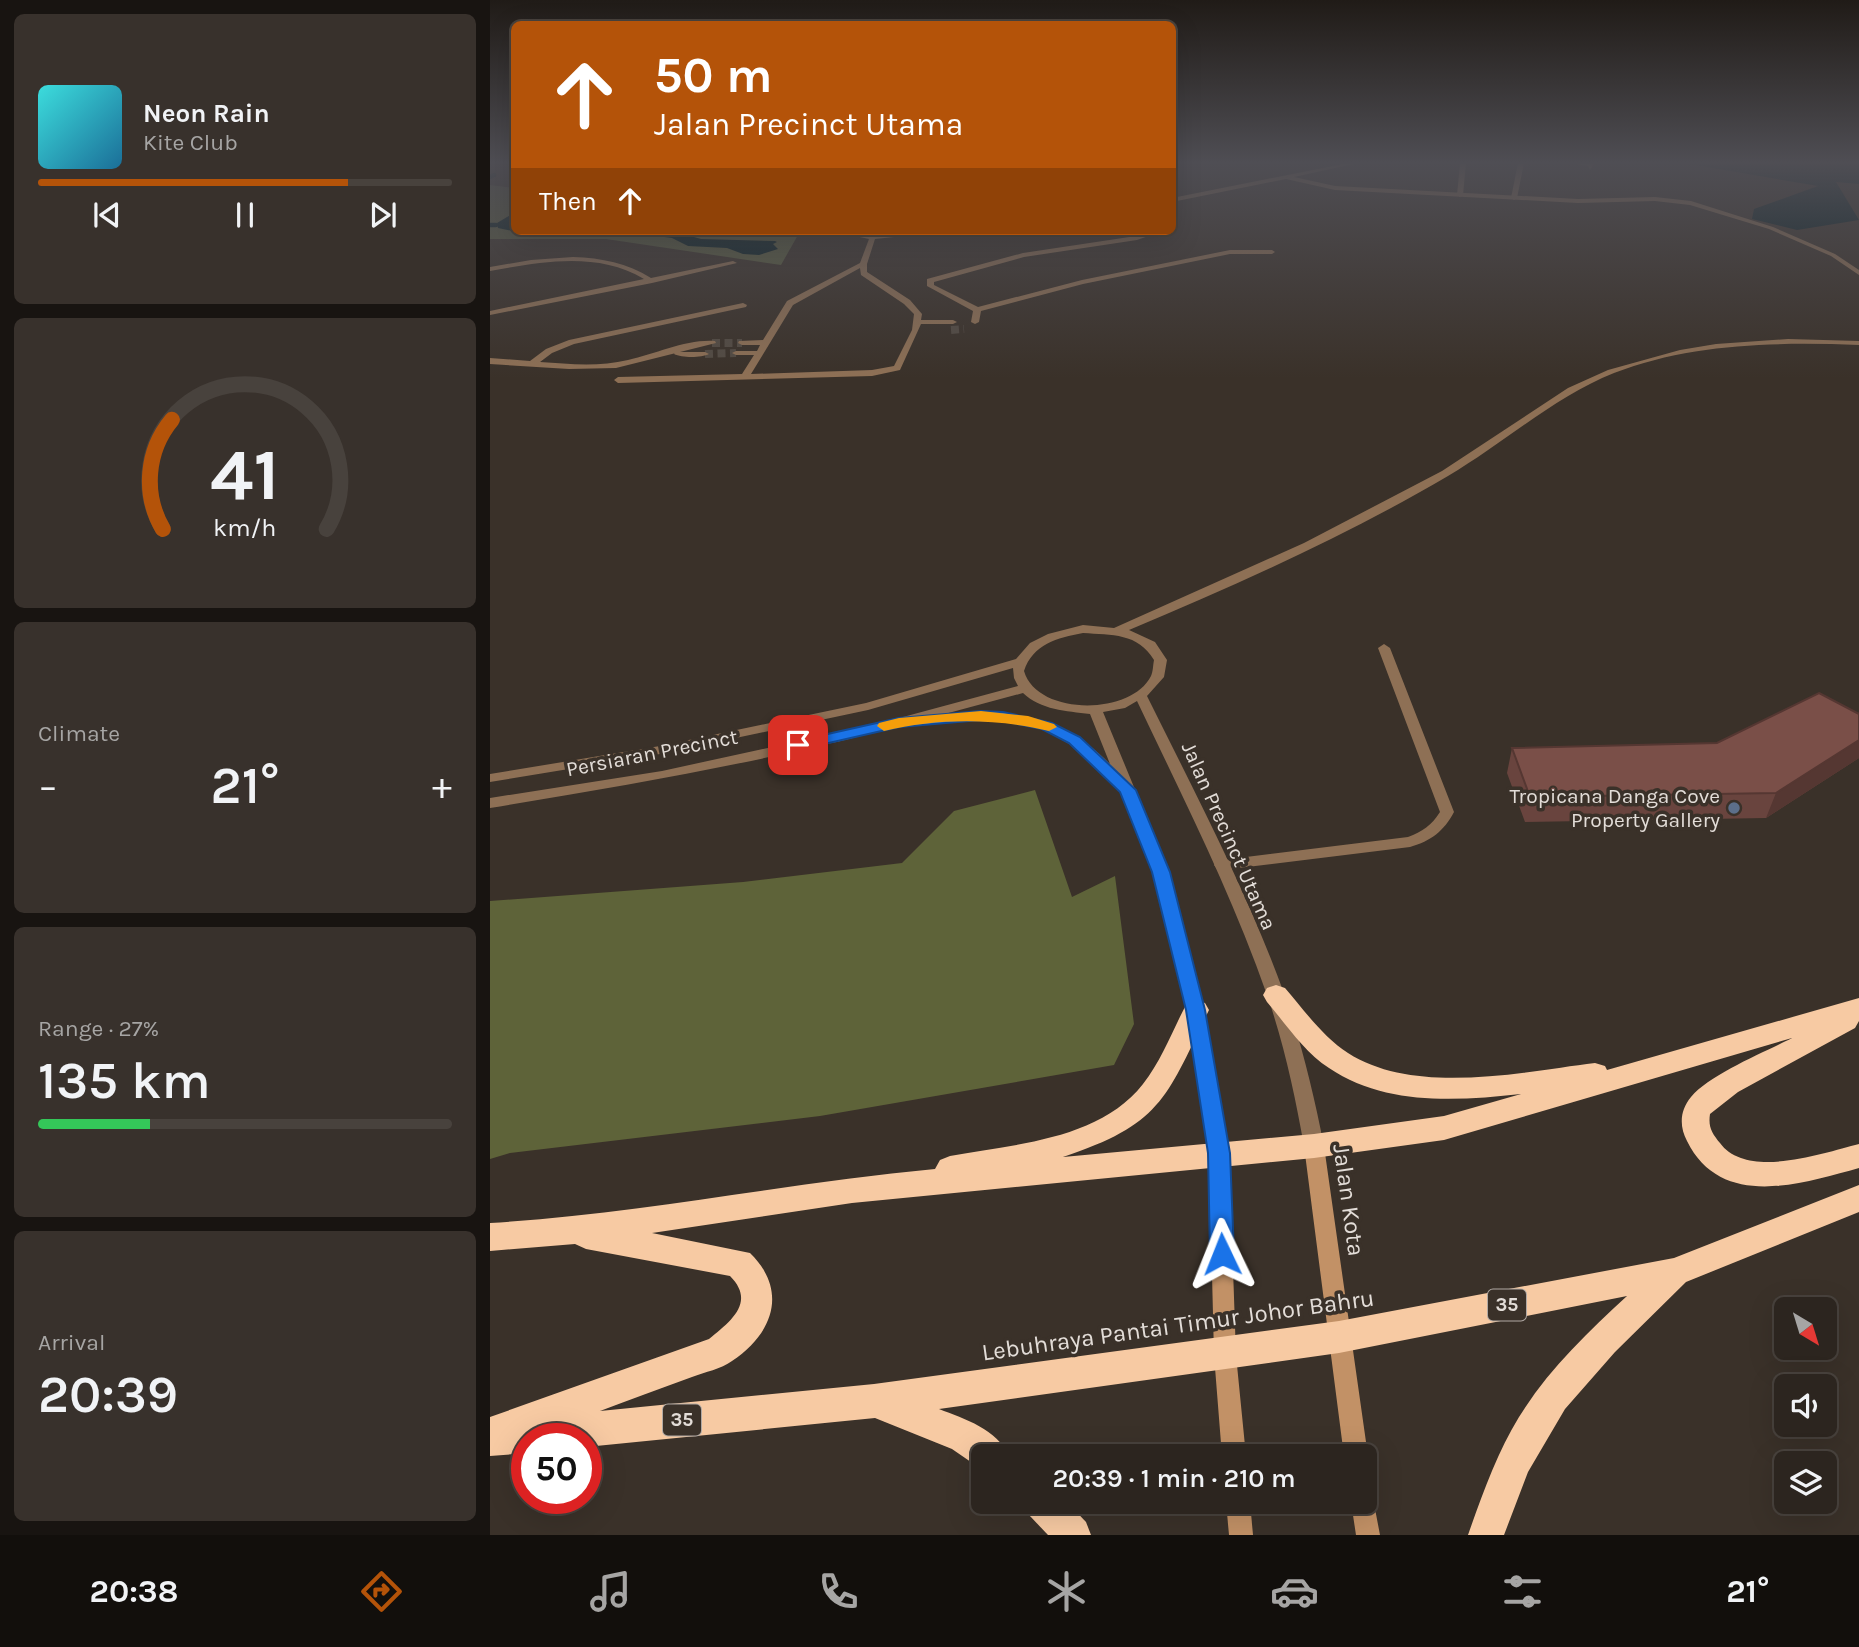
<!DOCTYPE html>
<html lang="en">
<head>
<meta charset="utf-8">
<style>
	:root { --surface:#2c251f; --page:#38312c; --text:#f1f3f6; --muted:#a6a5a4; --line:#48423d; --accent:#b45309 }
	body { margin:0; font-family:Karla,sans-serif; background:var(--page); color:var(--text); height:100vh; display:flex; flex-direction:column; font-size:26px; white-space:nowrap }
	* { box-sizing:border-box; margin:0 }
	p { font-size:23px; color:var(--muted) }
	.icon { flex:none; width:38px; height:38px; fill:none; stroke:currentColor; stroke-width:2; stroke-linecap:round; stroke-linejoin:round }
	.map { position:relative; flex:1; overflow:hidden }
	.panel { display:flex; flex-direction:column; gap:14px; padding:14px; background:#181411; width:490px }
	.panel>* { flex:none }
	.banner { position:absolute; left:21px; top:21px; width:665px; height:214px; border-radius:10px; box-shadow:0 7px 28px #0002,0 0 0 2px var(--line); background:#b45309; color:#fff; overflow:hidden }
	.needle { width:46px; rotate:142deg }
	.buttons { position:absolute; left:1284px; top:1297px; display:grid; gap:14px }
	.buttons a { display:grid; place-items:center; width:63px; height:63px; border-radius:10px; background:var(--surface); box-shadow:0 7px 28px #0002,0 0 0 2px var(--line); font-size:35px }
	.speed { position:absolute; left:21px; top:1423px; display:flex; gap:14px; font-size:35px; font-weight:700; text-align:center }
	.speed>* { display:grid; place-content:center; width:91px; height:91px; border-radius:50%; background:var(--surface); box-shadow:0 7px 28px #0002,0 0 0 2px var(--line); line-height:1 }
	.speed .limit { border:10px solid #d22; background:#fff; color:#111 }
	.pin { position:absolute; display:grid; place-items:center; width:60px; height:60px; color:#fff; margin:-30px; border-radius:14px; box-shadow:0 4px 10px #0006 }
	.me { position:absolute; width:77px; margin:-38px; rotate:358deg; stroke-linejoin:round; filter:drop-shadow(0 0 5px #0008) }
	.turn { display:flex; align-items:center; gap:24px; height:147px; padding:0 28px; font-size:32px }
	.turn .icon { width:91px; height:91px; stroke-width:2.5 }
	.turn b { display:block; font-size:49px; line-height:60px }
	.then { display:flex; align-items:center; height:66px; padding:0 28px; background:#0003; gap:14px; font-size:26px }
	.big { font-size:52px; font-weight:600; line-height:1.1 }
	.panel .card { flex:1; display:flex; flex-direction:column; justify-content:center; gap:10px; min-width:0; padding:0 24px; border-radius:10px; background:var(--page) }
	.panel .dial { align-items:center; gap:0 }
	.dial svg { height:182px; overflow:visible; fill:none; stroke:var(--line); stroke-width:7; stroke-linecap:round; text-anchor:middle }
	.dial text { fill:var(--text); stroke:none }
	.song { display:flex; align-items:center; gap:21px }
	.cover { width:84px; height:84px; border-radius:10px; background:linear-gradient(135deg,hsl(180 70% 55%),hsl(200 70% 35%)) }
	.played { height:7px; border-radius:4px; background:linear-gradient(90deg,var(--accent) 75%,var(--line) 75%) }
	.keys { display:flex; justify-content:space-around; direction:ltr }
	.heat { display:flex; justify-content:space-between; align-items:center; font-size:38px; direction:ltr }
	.charge { height:10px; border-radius:5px; background:linear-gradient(90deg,#34c759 27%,var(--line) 0) }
	.trip { position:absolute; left:481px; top:1444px; width:406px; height:70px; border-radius:10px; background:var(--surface); box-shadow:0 7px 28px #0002,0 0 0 2px var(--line); font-weight:600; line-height:70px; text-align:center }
	.menu { display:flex; height:112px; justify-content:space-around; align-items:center; background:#120f0c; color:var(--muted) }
	.menu .icon { width:49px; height:49px }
	.menu .active { color:var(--accent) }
	.menu b { font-size:32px; color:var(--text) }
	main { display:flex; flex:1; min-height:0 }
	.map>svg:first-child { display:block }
	.green { fill:#585c3f }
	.forest { fill:#5e6339 }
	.water { fill:#001b21 }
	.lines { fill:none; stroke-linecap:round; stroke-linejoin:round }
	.stream { stroke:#001b21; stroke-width:4.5 }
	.street-tunnel { stroke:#534b43; stroke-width:8; stroke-dasharray:8 4.5; stroke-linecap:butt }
	.lane { fill:#8e7055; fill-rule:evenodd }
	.street { fill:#8e7055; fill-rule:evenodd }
	.secondary { fill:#c29166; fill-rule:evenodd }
	.highway { fill:#f7caa3; fill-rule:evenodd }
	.wall { fill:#69443e }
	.shaded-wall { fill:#553732 }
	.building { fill:#7a4f48; stroke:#553732; stroke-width:2 }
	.route { fill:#1a73e8; stroke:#114b97; stroke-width:2 }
	.slow { fill:#f59e0b }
	.service-dot { fill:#5c6f8a; stroke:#3a3129; stroke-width:2.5 }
	.labels { text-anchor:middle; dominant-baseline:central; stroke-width:7; stroke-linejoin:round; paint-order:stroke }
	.shield { fill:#3a3129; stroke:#b0a9a4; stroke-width:2 }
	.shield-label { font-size:19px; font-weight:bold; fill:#e3ddd8 }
	.street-label { font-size:21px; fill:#e3ddd8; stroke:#3a3129 }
	.poi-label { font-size:21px; fill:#e3ddd8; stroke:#3a3129; text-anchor:end }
	.near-street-label { font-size:24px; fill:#e3ddd8; stroke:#3a3129 }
</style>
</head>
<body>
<main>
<section class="panel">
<div class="card">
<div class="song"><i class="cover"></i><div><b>Neon Rain</b><p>Kite Club</p></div></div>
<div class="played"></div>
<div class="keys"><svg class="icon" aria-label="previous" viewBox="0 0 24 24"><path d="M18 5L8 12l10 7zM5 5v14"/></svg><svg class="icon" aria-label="pause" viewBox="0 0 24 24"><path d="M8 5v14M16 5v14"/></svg><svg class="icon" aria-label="next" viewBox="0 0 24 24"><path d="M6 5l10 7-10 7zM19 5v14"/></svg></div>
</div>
<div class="card dial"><svg viewBox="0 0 100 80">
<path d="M14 69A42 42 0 1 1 86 69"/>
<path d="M14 69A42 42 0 0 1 18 21" stroke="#b45309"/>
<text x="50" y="56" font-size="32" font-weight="700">41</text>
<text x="50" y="72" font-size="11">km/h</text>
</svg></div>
<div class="card"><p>Climate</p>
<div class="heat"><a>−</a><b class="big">21°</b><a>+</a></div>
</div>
<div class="card"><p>Range · 27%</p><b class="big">135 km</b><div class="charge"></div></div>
<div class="card"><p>Arrival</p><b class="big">20:39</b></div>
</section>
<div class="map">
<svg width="1369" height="1535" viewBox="0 0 1369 1535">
	<rect width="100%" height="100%" fill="#3a3129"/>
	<polygon class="green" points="0,185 24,188 24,231 200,231 262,237 308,235 291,265 116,239 0,239"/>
	<polygon class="forest" points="545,790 582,897 625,876 644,1024 624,1065 330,1116 20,1153 0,1159 0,901 253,882 412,863 464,811"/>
	<g class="water">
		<polygon points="1194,163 1369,163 1369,184 1346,182 1369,220 1307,230 1262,219 1264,209 1328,186"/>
		<polygon points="24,213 24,231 183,231 211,239 285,241 287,242 283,244 288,249 269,255 253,254 237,248 198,246 182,238 167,236 124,236 98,232 42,235 8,228 7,223"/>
	</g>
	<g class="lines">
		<g class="stream">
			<polyline points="0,177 4,175"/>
			<polyline points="0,225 6,225"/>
		</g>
		<g class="street-tunnel">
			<polyline points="461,330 474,329"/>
			<polyline points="222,343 252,343"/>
			<polyline points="215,354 246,353"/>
		</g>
		<g class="lane">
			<polygon points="970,163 976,163 973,195 970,197 967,195"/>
			<polygon points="1028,163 1034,163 1027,198 1024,200 1021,198"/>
			<polygon points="1081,163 1103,163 1104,164 1100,170 1098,166"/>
			<path d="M894 644 900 648 964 812C954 831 941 841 920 847L732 870 727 869 724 865 727 861 732 860 918 837C932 832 942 825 950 812L888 648Z"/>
		</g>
		<g class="street">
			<polygon points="858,163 868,163 804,177 845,186 1088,199 1165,197 1201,201 1283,227 1345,254 1369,270 1369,275 1341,256 1279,229 1200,205 1165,201 1088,203 845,190 796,179 682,202 682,198"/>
			<path d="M359 231 387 235 417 231 404 237 385 239 377 264V272L420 300 432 314 431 320H463L467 322 463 324H431L410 370 382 376 128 383 124 380 128 377 252 374 264 355H246L242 353 246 351H267L270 345H252L248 343 249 341 273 340 297 301 370 263 379 239 365 236ZM370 268 371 275 414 304 424 314 422 330 404 366 382 370 261 374 303 305Z"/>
			<polygon points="663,231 673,231 647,240 534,257 444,282 444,285 488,307 592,280 740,250 782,250 785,252 782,254 740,254 593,284 491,311 489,322 485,324 481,322 483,311 437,286 437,279 533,253 646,236"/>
			<path d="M83 257C112 258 137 263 161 278L243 261 247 263 162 283 0 315V311L154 279C107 251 51 262 0 271V267L41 260Z"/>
			<path d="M253 303 257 305 256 307 84 344 62 353 50 362C79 364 109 367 138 360 166 354 196 339 225 341L226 343 126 368 79 369 0 364V358L40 361 56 349 79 340Z"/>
			<path d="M1298 339 1369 341V345C1287 342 1201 343 1124 373 1064 397 1014 443 958 476 856 536 748 584 639 630L665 642 677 660 674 677 657 696C706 795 758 893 795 996 812 1045 824 1095 834 1146L831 1152 824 1154 817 1152 814 1146C805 1095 794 1044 777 995 742 894 693 798 647 701L635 708 613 712 679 872 715 1010 739 1153 736 1159 729 1161 722 1159 719 1153 697 1010 663 872 630 788 588 749 553 729 520 722 480 721 440 724 433 720C291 759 145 784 0 808V798L172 771 387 724 528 686 524 678 523 668 378 710 170 754 0 782V774L170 746 376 703 526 659 540 643 558 634 593 625 624 628 814 543 952 471 1078 388 1118 370 1190 350 1226 344ZM593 633C622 635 648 633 664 660 663 665 663 672 661 676 641 716 547 716 534 671 543 644 567 638 593 633ZM533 693C551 710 576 711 600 714L620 764C571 714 518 709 451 715Z"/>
			<path d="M185 352H215L219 354C211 358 192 358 184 354Z"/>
		</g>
		<g class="secondary">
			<polygon points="824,1138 831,1140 834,1146 878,1456 875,1463 875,1456 854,1456 814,1146 817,1140"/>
			<polygon points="729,1145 736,1147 739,1153 746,1355 756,1456 732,1456 724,1355 719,1153 722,1147"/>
			<polygon points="875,1491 882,1493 890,1535 866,1535 861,1502 875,1502"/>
			<polygon points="736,1502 760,1502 763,1535 739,1535"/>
		</g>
		<g class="highway">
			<path d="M786 985 795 988C814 1010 833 1037 858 1053 925 1096 1031 1072 1105 1063L1115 1066 1117 1070 1369 998V1021L1365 1028 1248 1092 1220 1114C1218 1127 1222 1133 1230 1143 1257 1180 1333 1153 1369 1144V1168C1311 1184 1231 1210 1197 1141 1189 1126 1190 1110 1201 1097 1220 1074 1275 1052 1302 1038L954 1140 824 1158 362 1203 162 1233 260 1253C298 1290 284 1333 242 1361 231 1369 215 1372 202 1377 171 1388 140 1400 110 1411L384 1384 849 1321 1184 1258 1369 1185V1212L1196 1282 1125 1352 1075 1409 1038 1472 1014 1535H978C992 1495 1007 1453 1029 1417 1058 1370 1097 1333 1137 1296L849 1353 449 1409C475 1419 507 1429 519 1456H494V1471L462 1449 385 1418 96 1447V1438H37V1453L0 1456V1417L219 1339C241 1321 266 1302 240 1276L96 1249 85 1244 0 1251V1223C149 1214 296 1183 445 1169L450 1160 460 1156C525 1144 609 1140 653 1084 672 1060 683 1029 697 1003L706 1000 715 1003 719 1010C676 1098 672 1124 573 1157L824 1134 954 1116 1031 1094C967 1101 895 1106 839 1068 814 1052 796 1024 777 1002L773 995 777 988Z"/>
			<polygon points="534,1502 577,1502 596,1522 601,1535 558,1535 539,1515"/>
		</g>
	</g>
	<polygon class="wall" points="1369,714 1369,758 1276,818 1035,822 1017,773 1022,748 1227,743"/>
	<polygon class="shaded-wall" points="1369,740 1369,758 1276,818 1286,793"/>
	<polygon class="building" points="1329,693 1369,714 1369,740 1286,793 1040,797 1022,748 1227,743"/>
	<linearGradient id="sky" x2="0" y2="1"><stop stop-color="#201b17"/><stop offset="0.43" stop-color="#4f4e54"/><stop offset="1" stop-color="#4f4e54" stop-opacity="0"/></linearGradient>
	<rect width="1369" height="378" fill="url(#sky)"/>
	<polygon class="route" points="491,711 513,712 562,723 590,737 646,790 680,872 715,1010 740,1153 744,1254 741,1262 732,1265 724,1262 720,1254 718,1153 696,1010 662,872 630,792 579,743 552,729 513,721 491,720 409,727 308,750 300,745 302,742 409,718"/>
	<path class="slow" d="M491 711 538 716 564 724 567 727 559 731C505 718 448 718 394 731L387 726 389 723 409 718Z"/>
	<circle class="service-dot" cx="1244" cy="808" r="7"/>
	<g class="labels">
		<g class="shield">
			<rect x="998" y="1289.5" width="38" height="31" rx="5"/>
			<rect x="173" y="1404.5" width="38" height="31" rx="5"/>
		</g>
		<g class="shield-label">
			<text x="1017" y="1305">35</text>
			<text x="192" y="1420">35</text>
		</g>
		<g class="street-label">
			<text transform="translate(162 753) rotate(-11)">Persiaran Precinct</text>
			<text transform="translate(739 836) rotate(66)">Jalan Precinct Utama</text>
		</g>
		<g class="poi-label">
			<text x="1230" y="796">Tropicana Danga Cove<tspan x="1230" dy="24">Property Gallery</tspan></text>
		</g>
		<g class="near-street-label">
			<text transform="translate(859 1200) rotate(82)">Jalan Kota</text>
			<text transform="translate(688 1325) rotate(-8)">Lebuhraya Pantai Timur Johor Bahru</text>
		</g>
	</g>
</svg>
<div class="buttons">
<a><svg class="needle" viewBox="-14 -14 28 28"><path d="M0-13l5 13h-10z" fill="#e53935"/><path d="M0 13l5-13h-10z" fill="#a6a5a4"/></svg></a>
<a><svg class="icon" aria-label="sound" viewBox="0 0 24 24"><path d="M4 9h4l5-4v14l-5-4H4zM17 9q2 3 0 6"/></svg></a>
<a><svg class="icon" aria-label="layers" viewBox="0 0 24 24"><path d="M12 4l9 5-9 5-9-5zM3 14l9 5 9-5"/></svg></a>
</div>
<div class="speed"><div class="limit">50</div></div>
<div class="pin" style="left:308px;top:745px;background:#d93025"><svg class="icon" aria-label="arrive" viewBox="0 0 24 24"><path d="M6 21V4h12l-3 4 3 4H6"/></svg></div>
<svg class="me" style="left:732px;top:1254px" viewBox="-20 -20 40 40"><path d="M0-17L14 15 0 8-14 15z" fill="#1a73e8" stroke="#fff" stroke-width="4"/></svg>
<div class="trip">20:39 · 1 min · 210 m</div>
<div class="banner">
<div class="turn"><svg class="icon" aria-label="ahead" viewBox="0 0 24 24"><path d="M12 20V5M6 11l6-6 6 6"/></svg><div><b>50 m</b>Jalan Precinct Utama</div></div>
<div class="then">Then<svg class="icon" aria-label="ahead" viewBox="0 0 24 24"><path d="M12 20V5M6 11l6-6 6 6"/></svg></div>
</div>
</div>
</main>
<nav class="menu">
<b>20:38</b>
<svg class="icon active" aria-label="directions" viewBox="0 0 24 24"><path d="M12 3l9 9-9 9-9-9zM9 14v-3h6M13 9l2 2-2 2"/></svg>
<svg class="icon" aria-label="music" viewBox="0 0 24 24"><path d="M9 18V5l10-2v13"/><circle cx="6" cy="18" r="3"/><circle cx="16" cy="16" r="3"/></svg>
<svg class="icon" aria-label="phone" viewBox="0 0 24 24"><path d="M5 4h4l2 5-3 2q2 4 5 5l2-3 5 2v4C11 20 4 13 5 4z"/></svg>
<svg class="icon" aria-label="climate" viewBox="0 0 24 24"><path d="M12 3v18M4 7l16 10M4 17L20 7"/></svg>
<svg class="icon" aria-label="car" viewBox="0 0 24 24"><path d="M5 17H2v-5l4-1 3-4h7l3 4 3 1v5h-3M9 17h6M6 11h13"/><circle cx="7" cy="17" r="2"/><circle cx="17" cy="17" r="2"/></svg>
<svg class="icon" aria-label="filters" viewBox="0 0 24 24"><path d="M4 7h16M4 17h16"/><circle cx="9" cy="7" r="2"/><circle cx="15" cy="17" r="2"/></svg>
<b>21°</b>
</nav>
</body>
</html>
